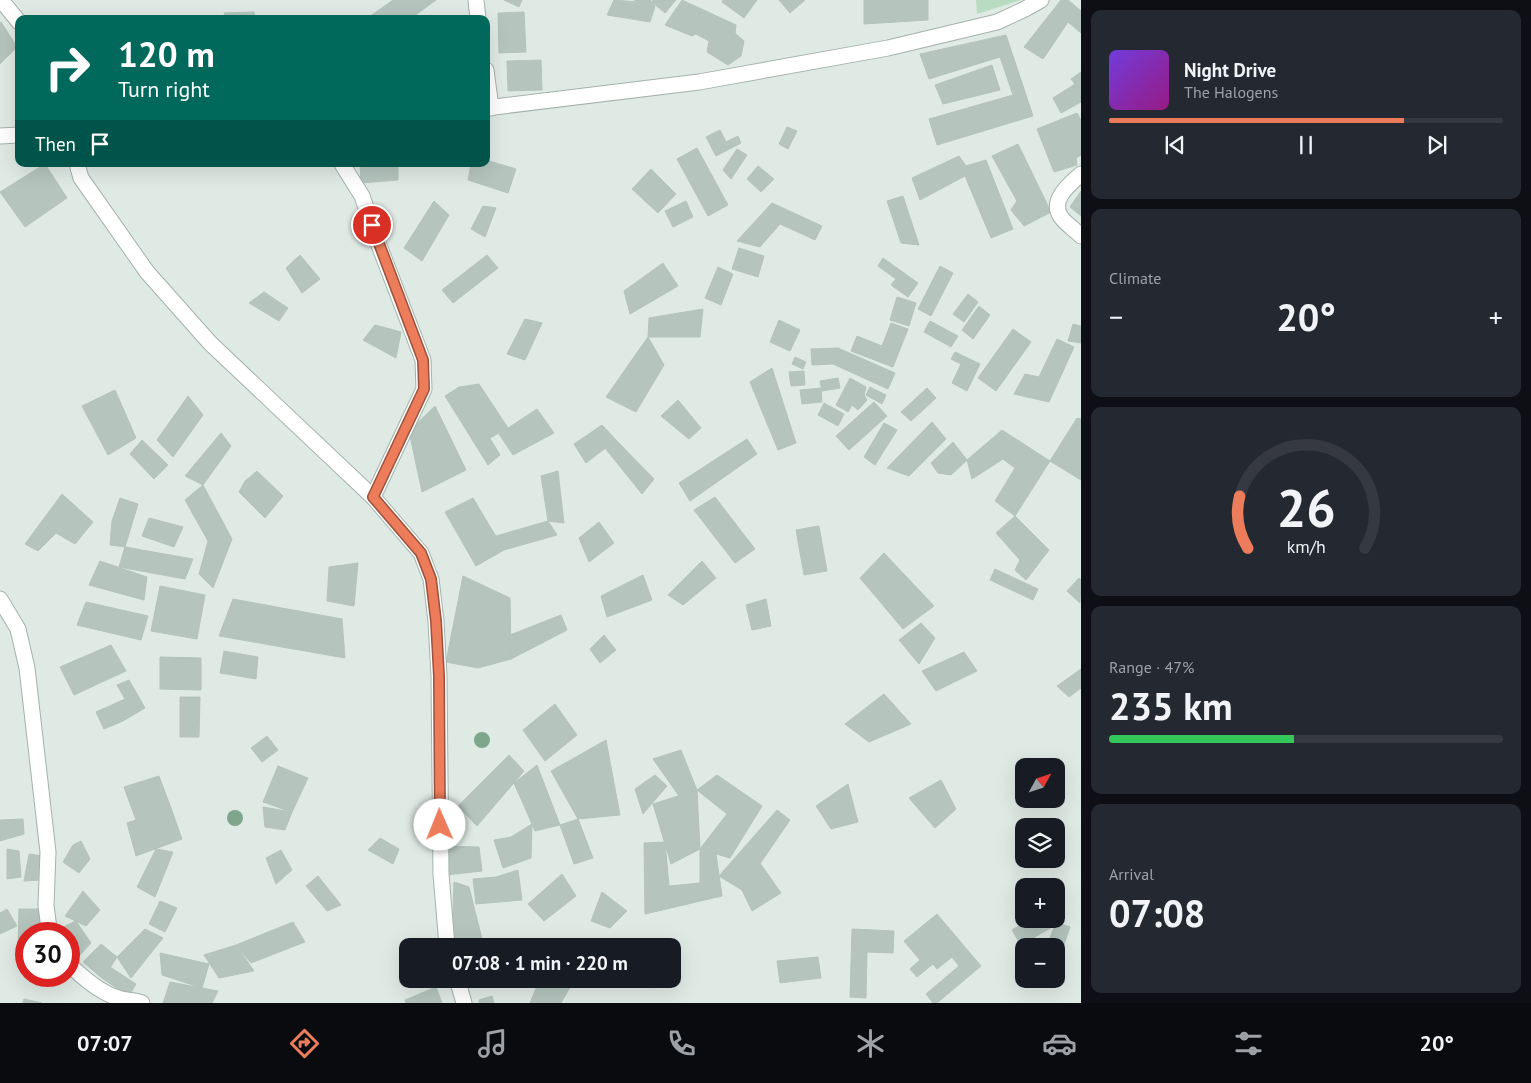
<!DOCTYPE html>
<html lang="en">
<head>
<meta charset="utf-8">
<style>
	:root { --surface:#171b24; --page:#242831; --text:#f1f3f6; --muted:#9ea1a6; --line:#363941; --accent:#ed7c5b }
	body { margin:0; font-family:"PT Sans",sans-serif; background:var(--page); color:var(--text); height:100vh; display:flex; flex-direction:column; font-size:19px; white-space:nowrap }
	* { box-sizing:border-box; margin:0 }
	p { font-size:16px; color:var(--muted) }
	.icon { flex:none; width:28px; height:28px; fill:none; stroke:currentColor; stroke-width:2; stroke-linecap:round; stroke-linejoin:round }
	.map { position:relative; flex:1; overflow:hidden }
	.panel { display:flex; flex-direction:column; gap:10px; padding:10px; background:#0d0f14; width:450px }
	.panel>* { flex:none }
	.hud { position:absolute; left:15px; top:15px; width:475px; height:152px; border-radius:10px; box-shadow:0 5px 20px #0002; background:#00695c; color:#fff; overflow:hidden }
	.needle { width:32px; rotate:50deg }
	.controls { position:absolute; left:1015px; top:758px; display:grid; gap:10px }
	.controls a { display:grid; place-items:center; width:50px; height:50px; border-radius:10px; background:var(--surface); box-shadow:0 5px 20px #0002; font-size:25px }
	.speed { position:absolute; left:15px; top:922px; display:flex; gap:10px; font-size:25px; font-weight:700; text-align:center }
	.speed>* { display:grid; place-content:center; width:65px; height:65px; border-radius:50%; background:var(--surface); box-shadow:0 5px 20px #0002; line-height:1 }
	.speed .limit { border:8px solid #d22; background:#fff; color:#111 }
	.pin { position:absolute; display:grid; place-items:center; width:42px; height:42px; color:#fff; margin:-21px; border:2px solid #fff; border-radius:50%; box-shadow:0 1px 5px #0007 }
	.me { position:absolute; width:55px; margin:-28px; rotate:359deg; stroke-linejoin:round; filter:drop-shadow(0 0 4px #0008) }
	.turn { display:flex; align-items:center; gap:18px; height:105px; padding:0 20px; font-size:22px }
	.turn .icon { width:65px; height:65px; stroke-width:2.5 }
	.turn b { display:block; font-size:35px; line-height:42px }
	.then { display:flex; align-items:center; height:48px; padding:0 20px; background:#0003; gap:10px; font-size:19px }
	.big { font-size:38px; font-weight:800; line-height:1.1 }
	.panel .card { flex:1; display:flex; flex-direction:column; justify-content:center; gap:8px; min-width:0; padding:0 18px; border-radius:10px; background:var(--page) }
	.panel .dial { align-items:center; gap:0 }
	.dial svg { height:130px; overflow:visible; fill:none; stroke:var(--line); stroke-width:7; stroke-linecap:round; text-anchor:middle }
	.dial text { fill:var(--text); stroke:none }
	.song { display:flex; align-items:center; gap:15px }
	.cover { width:60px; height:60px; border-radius:8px; background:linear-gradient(135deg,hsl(260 70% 55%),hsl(310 70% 35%)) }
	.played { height:5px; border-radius:2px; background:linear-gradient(90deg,var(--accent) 75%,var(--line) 75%) }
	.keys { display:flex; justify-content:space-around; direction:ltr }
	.heat { display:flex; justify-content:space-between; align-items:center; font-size:28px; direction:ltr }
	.charge { height:8px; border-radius:4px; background:linear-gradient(90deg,#34c759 47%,var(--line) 0) }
	.trip { position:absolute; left:399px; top:938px; width:282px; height:50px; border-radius:10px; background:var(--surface); box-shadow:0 5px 20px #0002; font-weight:800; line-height:50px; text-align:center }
	.tabs { display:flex; height:80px; justify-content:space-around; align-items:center; background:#090b0e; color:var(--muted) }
	.tabs .icon { width:35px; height:35px }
	.tabs .current { color:var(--accent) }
	.tabs b { font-size:22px; color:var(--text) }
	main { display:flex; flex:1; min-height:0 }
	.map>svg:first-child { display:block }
	.green { fill:#b9dbc2 }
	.building { fill:#b5c5be; stroke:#b3c4bc }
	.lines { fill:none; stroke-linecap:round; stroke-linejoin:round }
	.minor-casing { stroke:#a3b2ac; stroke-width:17 }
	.tertiary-casing { stroke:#a3b2ac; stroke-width:17 }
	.minor { stroke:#fff; stroke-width:15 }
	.tertiary { stroke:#fff; stroke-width:15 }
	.tree { fill:#7ea68d }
	.route-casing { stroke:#9a513b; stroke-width:12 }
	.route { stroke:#ed7c5b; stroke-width:9 }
</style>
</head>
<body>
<main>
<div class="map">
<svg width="1081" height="1003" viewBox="0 0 1081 1003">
	<rect width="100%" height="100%" fill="#e0eae5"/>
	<polygon class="green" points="976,0 1021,0 977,14"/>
	<g class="building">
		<polygon points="393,0 436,0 410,19 370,19 369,17"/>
		<polygon points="504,0 522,0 519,7"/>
		<polygon points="614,0 637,2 634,0 650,0 655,6 650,22 607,15"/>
		<polygon points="653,0 676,0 665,13 652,2"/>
		<polygon points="682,0 736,25 735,33 744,41 741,56 728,65 707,52 709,41 696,34 692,36 665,25"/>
		<polygon points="723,0 757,0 744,18 722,2"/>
		<polygon points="779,0 805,0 790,13"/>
		<polygon points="864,0 928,0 928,20 864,24"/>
		<polygon points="1061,0 1068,0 1081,11 1081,33 1068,22 1043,59 1024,47"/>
		<polygon points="254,12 255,19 226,19 224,13"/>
		<polygon points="524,12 526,52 499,53 498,13"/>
		<polygon points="1,22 17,47 0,64 0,23"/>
		<polygon points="1006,35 1033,116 937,145 929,119 1013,95 1000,57 929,79 920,54"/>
		<polygon points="541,60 542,90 508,91 507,61"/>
		<polygon points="992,65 1000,90 943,104 935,85"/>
		<polygon points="1081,72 1081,102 1061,113 1053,98 1075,84 1071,79"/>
		<polygon points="1077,113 1081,120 1081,155 1076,158 1077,165 1054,172 1037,129"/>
		<polygon points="787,127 797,131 788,149 779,144"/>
		<polygon points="720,130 726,142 738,136 741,143 716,156 706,137"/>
		<polygon points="1018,144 1051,212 1024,226 1011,210 1017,201 992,156"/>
		<polygon points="697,148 728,205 708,216 677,159"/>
		<polygon points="737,149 747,155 731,179 723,170"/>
		<polygon points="959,156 966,166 986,160 1013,229 991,238 965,176 920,200 912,178"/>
		<polygon points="486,160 516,169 508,193 468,180 471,164 486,164"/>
		<polygon points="45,164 67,198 25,227 0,192"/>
		<polygon points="360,164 398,164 398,180 361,183"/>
		<polygon points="758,166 774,179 761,192 747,179"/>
		<polygon points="651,169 676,194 658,213 632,189"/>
		<polygon points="1081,191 1081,216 1070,207"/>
		<polygon points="903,196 919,245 901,243 887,201"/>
		<polygon points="434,201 449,215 422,261 404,248"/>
		<polygon points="686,201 693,217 673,227 665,211"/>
		<polygon points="772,203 822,226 815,240 780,224 760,247 737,241"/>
		<polygon points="483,206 496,208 485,237 471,229"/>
		<polygon points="739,248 764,256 758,277 732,269"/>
		<polygon points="300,255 320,279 302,293 286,268"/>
		<polygon points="487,255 498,268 453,303 442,290"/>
		<polygon points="883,258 918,283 908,297 891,285 896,279 878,266"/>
		<polygon points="663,263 678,286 630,314 624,291"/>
		<polygon points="940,266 953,273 931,316 918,309"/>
		<polygon points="718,267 733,274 721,305 705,298"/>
		<polygon points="264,292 288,308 279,321 249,303"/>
		<polygon points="968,294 978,302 964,322 953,314"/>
		<polygon points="897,297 916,303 909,326 890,320"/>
		<polygon points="979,306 990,315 973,339 962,330"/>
		<polygon points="703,309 700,337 648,337 649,318"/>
		<polygon points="525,319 542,323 525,360 507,354"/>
		<polygon points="779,320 800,330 790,351 770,342"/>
		<polygon points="930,321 958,336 951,347 924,332"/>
		<polygon points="891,323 908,329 893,367 851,351 857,336 882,346"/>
		<polygon points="1073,324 1081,326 1081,343 1068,341"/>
		<polygon points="375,325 401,332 396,358 363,340"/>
		<polygon points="1013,329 1031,342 996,391 978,378"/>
		<polygon points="648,337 664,365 636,412 606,397"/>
		<polygon points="1057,339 1074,347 1049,402 1014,394 1025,374 1039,377"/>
		<polygon points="838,348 895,373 888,389 833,364 812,365 811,349"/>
		<polygon points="955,352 980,364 967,391 952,383 961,364 951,359"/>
		<polygon points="795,357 806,362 803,369 792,364"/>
		<polygon points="772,368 796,443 778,450 750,382"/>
		<polygon points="804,371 805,385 791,386 789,372"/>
		<polygon points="838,378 840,388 822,391 820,381"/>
		<polygon points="850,378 866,387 864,395 867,400 858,410 852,405 848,412 836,405"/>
		<polygon points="479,384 508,428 490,438 459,387"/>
		<polygon points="459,387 500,455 488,465 445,396"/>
		<polygon points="870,387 886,395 882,404 866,395"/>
		<polygon points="821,388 822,402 802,404 800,390"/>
		<polygon points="927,388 936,398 911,421 901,412"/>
		<polygon points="115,390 136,438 108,455 82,406"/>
		<polygon points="188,396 203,415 173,457 157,440"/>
		<polygon points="678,400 701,428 689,439 661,416"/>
		<polygon points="874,402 887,416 849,450 836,436"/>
		<polygon points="824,403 844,414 838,426 818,415"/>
		<polygon points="435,406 466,470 422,492 409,431"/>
		<polygon points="537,409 554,433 513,455 499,434"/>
		<polygon points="1077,418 1081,419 1081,480 1050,461"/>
		<polygon points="932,422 946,439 909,476 887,468"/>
		<polygon points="884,423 897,430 875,465 864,457"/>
		<polygon points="602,425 616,440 586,463 574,444"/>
		<polygon points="1002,430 1050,461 1015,516 995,501 1015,468 1003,459 972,479 967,460"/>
		<polygon points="221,433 231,446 203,485 185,476"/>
		<polygon points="747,439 757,454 690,501 679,483"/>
		<polygon points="142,440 168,465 154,479 130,454"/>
		<polygon points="616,440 654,479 642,494 605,448"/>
		<polygon points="953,442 967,460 951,475 938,473 931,463"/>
		<polygon points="257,471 283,496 265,518 239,492 245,481"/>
		<polygon points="558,471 564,523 548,521 541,476"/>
		<polygon points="203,485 232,539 213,588 199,574 208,541 185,500"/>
		<polygon points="62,494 93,522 75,544 56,533 38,551 25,544"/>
		<polygon points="715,497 755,549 735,563 694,510"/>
		<polygon points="120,498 138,504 125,547 110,545 112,521"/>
		<polygon points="473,498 504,550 476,566 445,512"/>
		<polygon points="1015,516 1049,550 1026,580 1015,570 1020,560 996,533"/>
		<polygon points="149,518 183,527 174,547 142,536"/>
		<polygon points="548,521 557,535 504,550 496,536"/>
		<polygon points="599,522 614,543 589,562 579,538"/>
		<polygon points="819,526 827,571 804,575 796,530"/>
		<polygon points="125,547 193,559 185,579 119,567"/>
		<polygon points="884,553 934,606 903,629 860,578"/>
		<polygon points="100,561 147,577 144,600 89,585"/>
		<polygon points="702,561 716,578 683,605 668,595"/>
		<polygon points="358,563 354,606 327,601 329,567"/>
		<polygon points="995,569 1038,589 1033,600 990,580"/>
		<polygon points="643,575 652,600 607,617 601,596"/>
		<polygon points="463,576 510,598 511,659 478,668 446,662"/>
		<polygon points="1079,578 1081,580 1080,603 1067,591"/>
		<polygon points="160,586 205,595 197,639 151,631"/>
		<polygon points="233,599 342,619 345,658 219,636"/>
		<polygon points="766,599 771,626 752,630 746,605"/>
		<polygon points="86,602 148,616 141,640 77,625"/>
		<polygon points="561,615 567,630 511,659 510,635"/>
		<polygon points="921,623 935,638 919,664 899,640"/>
		<polygon points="604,635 616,650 600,663 590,649"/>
		<polygon points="111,645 126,671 74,695 60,667"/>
		<polygon points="224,651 258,657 256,679 220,673"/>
		<polygon points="964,652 977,671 936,691 922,671"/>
		<polygon points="160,657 201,658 201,690 160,689"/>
		<polygon points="1081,669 1081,688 1069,697 1057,686"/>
		<polygon points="129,680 145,708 123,721 104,729 96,712 125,699 117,685"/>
		<polygon points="884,694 911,724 869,742 845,724"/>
		<polygon points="180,697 200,697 199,737 180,737"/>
		<polygon points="555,704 577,735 545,761 523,730"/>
		<polygon points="267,736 278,750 262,762 251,748"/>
		<polygon points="606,740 620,815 578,819 551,771"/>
		<polygon points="681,750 697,790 679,796 653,759"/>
		<polygon points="509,755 524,771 477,826 458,806"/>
		<polygon points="537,765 560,825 535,831 514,783"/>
		<polygon points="278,766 308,778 292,812 263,802"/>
		<polygon points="655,775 667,786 643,814 635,789"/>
		<polygon points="717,775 762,806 730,858 700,849 727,814 697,790"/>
		<polygon points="159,776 171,808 136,820 124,787"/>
		<polygon points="941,780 956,809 935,828 909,798"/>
		<polygon points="848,784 858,822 831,829 816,806"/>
		<polygon points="697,790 700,849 671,864 653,804"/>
		<polygon points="263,807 292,812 285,830 265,827"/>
		<polygon points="171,808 182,839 136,856 127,823"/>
		<polygon points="777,810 790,820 742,890 719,876"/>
		<polygon points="23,819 24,834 0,841 0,820"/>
		<polygon points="578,819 593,858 574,864 560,825"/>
		<polygon points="532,824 531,858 503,868 494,840 511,837"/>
		<polygon points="380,838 399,849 393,864 368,850"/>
		<polygon points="714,840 722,896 645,914 644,843 665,842 669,886 700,883 700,849"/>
		<polygon points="81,841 90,859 79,873 63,862 73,845"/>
		<polygon points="444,846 479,847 482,871 446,875"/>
		<polygon points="7,849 19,851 21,877 7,879"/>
		<polygon points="156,849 173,852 155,897 137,887"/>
		<polygon points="281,850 292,870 276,884 266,858"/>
		<polygon points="29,854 43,856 41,880 24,881"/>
		<polygon points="760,863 781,893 752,911 742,890"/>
		<polygon points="518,870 522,900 476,904 473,879 496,877"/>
		<polygon points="562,874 576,896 544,921 528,904"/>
		<polygon points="318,876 341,905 327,911 306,886"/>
		<polygon points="454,882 469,887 482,939 452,946"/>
		<polygon points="83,891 100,910 86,926 65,916"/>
		<polygon points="602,892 627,911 610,928 591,921"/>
		<polygon points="160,901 177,908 165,932 149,924"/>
		<polygon points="7,909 17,926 0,934 0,913"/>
		<polygon points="19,909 39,909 41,934 26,934 26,953 18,953"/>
		<polygon points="937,914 981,966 937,1003 933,1003 926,994 959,966 952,957 937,969 933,964 917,977 910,969 920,960 904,941"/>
		<polygon points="1031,919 1047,919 1052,927 1021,945 1012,930"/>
		<polygon points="76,921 91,943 77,958 69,946 69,934 60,934 57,930"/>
		<polygon points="293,922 305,942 251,963 236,945"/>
		<polygon points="1056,922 1070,927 1059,959 1056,958 1056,946 1047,946"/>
		<polygon points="145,929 163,938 131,978 117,957"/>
		<polygon points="852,929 894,931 893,953 867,952 866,998 850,997"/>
		<polygon points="101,944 117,957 103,979 83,962"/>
		<polygon points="236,945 254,971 219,978 204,955"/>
		<polygon points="160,953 209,964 202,988 162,975"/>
		<polygon points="818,957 821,978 780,983 777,961"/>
		<polygon points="110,967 136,984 129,996 103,979"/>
		<polygon points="540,979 566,979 573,982 561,1003 530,1003"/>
		<polygon points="170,982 218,991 212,1003 163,1003"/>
		<polygon points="436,987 442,1003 406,1003 405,1000"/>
		<polygon points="492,996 494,1003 479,1003 479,1000"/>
		<polygon points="24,999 42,1003 23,1003"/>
	</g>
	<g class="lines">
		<g class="minor-casing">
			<g id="minor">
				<polyline points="1,0 19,22"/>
				<polyline points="476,0 478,19"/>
				<polyline points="486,70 491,108"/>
				<polyline points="77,164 81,178 147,272 210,343 373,497 421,553 431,579 436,621 439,676 441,874 447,946"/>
				<polyline points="342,164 362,196 377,240 423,360 424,389 373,497"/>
				<path d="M1081 174C1070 184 1049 200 1061 217 1066 224 1075 230 1081 236"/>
				<polyline points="0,599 18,629 27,668 48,852 46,905 49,929 51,934"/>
				<path d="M69 964C83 978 99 992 118 998 126 1001 134 1000 142 1003"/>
				<polyline points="457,979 464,1003"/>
			</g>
		</g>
		<g class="tertiary-casing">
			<g id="tertiary">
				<polyline points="486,108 699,82 888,48 997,22 1025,9 1041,0"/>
				<polyline points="0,136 19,135"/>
			</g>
		</g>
		<use href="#minor" class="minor"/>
		<use href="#tertiary" class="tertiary"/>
	</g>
	<g class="tree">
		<circle cx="482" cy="740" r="8"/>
		<circle cx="235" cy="818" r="8"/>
	</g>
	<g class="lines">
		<g class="route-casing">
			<polyline id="route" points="372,225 423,360 424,389 373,497 421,553 431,579 436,621 439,676 440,825"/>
		</g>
		<use href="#route" class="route"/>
	</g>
</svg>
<div class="controls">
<a><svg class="needle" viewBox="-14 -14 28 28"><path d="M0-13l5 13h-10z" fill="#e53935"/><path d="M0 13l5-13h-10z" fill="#9ea1a6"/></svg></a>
<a><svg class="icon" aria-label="layers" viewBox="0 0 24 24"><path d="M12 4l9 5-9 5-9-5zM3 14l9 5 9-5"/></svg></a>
<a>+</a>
<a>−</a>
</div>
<div class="speed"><div class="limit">30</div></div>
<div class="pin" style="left:372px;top:225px;background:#d93025"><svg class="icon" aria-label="arrive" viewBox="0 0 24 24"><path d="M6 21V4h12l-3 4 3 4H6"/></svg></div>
<svg class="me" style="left:440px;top:825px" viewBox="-20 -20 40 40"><circle r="19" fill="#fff"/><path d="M0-13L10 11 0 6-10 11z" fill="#ed7c5b"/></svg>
<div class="trip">07:08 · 1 min · 220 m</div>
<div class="hud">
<div class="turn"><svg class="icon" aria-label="right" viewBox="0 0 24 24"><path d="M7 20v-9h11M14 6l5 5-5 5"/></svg><div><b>120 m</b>Turn right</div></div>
<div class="then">Then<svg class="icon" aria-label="arrive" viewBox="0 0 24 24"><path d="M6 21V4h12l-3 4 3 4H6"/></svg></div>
</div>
</div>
<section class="panel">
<div class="card">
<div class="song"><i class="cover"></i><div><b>Night Drive</b><p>The Halogens</p></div></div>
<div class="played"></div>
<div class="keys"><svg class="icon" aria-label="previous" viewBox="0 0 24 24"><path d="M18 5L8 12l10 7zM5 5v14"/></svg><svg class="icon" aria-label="pause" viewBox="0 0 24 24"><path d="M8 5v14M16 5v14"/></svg><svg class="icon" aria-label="next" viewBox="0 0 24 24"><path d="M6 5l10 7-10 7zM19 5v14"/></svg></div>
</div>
<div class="card"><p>Climate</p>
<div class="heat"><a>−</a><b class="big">20°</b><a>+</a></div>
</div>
<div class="card dial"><svg viewBox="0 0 100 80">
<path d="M14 69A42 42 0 1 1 86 69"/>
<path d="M14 69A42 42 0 0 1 9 37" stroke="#ed7c5b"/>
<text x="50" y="56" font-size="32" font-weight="700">26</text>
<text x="50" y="72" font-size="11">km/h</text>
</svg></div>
<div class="card"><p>Range · 47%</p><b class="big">235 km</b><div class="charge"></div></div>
<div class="card"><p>Arrival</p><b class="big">07:08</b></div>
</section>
</main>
<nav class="tabs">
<b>07:07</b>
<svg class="icon current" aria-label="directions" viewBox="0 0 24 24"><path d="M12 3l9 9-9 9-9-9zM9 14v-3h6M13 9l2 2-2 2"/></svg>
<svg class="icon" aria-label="music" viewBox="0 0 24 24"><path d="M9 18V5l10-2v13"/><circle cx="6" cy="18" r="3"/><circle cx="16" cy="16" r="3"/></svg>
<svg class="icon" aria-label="phone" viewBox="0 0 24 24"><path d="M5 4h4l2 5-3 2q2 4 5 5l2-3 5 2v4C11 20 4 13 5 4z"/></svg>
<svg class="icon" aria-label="climate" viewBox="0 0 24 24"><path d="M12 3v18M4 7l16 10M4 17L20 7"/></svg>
<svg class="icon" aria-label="car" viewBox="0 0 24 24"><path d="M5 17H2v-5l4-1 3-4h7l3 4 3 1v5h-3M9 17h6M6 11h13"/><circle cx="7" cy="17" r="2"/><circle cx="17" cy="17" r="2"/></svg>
<svg class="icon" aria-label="filters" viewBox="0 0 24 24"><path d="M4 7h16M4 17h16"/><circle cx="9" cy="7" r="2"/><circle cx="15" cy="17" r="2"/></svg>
<b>20°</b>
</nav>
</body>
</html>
